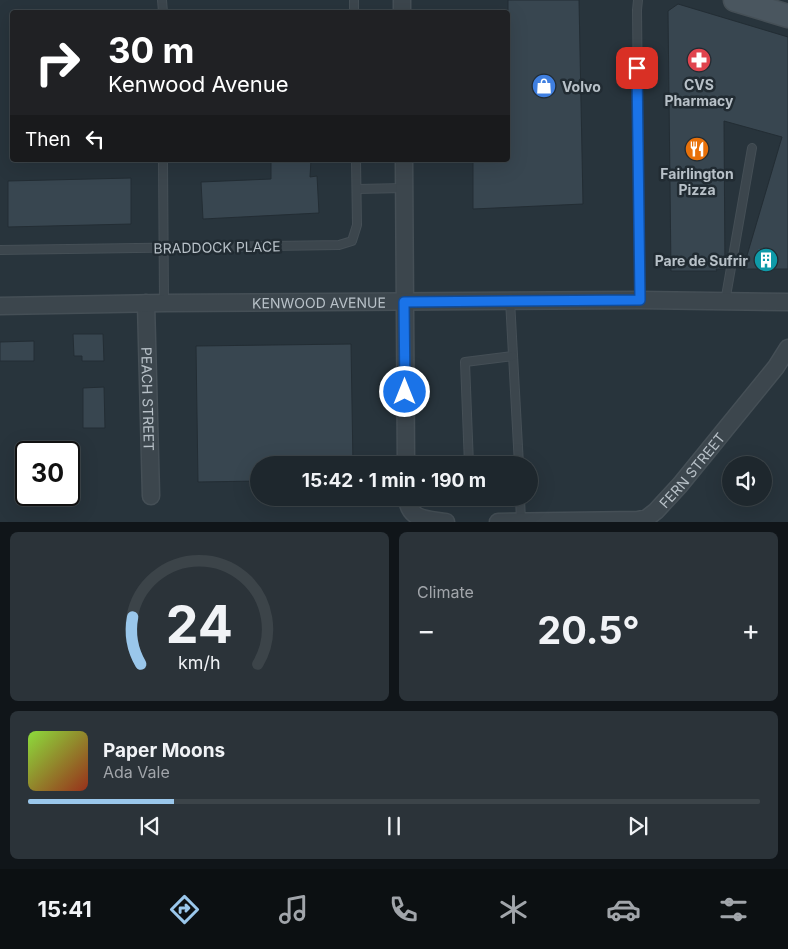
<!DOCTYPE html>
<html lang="en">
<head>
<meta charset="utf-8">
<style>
	:root { --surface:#1e272d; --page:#2b3339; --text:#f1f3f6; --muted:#a1a5aa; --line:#3c4449; --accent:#9ac7eb }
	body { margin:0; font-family:Inter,sans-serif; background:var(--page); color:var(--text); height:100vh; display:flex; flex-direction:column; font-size:19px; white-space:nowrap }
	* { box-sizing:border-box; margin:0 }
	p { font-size:16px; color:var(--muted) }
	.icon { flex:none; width:28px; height:28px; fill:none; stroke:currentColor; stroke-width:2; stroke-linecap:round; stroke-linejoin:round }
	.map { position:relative; height:522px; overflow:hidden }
	.panel { display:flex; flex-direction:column; gap:10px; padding:10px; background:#101519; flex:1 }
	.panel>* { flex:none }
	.hud { position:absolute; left:10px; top:10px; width:500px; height:152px; border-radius:5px; box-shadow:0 5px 20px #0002,0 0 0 1px var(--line); background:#202124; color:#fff; overflow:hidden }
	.fabs { position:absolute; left:722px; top:456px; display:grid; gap:10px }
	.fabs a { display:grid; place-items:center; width:50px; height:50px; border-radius:50%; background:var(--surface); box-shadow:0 5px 20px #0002,0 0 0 1px var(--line); font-size:25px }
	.speed { position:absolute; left:15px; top:441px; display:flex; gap:10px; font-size:25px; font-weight:700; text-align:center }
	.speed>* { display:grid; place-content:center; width:65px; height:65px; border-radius:50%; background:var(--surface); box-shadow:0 5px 20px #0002,0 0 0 1px var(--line); line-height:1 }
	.speed .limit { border:2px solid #111; border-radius:8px; background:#fff; color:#111 }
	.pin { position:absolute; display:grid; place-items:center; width:42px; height:42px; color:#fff; margin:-21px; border-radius:10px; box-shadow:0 2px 8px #0006 }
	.me { position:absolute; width:55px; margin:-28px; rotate:0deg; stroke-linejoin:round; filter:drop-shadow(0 0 4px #0008) }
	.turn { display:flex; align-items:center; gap:18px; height:105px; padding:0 15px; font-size:22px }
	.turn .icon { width:65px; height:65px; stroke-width:2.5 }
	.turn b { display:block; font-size:35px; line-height:42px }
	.then { display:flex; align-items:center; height:48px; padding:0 15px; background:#0003; gap:10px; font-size:19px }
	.big { font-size:38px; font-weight:700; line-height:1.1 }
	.panel .widget { flex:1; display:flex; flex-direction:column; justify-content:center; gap:8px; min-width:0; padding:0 18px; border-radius:8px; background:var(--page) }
	.panel .dial { align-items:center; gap:0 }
	.dial svg { height:130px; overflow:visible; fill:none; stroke:var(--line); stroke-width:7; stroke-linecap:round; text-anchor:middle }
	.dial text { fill:var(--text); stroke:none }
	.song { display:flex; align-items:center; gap:15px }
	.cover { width:60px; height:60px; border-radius:8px; background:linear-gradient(135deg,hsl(90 70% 55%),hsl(10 70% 35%)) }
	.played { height:5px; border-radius:2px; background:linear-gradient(90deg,var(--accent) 20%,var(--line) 20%) }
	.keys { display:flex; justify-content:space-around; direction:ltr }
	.heat { display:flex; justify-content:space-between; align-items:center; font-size:28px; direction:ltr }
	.panel .tiles { flex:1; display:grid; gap:10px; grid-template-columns:1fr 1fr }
	.widget:last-child { grid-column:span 2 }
	.trip { position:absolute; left:250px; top:456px; width:288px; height:50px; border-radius:25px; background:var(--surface); box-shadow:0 5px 20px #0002,0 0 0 1px var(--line); font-weight:700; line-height:50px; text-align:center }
	.dock { display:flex; height:80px; justify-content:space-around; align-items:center; background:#0c1012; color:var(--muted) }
	.dock .icon { width:35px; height:35px }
	.dock .on { color:var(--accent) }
	.dock b { font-size:22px; color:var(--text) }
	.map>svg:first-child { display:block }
	.building { fill:#384650; stroke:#232d34 }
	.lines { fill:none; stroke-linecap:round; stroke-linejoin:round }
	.service-casing { stroke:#454f56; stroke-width:10 }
	.minor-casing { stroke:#454f56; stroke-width:19 }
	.secondary-casing { stroke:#454f56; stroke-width:25 }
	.service { stroke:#3c464d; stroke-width:8 }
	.minor { stroke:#3c464d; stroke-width:16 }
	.secondary { stroke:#4a565f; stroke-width:22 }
	.route-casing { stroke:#114b97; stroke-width:12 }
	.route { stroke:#1a73e8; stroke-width:9 }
	.labels { text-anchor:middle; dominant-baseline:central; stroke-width:5; stroke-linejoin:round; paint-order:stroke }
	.poi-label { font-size:14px; font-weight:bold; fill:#b8c1c8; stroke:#212b32 }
	.street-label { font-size:14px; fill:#b8c1c8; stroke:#212b32 }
</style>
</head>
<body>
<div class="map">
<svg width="788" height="522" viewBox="0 0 788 522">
	<rect width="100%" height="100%" fill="#28343c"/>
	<g class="building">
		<polygon points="508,0 579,0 583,204 473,209 473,160 508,160"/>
		<polygon points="678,4 788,37 788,269 743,269 782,137 724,121 725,269 716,269 717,271 671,271 668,11"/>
		<polygon points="271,160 311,160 310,177 317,176 319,213 203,219 201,182 271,179"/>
		<polygon points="131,178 131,224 8,227 8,181"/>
		<polygon points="73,334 103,334 104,361 82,361 82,356 74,356"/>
		<polygon points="34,341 34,361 0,361 0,342"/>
		<polygon points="351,344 353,465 259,465 259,481 198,482 196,346"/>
		<polygon points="104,387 105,428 83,428 83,388"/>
	</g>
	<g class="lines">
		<g class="service-casing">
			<g id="service">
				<polyline points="162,0 163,12"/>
				<polyline points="354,0 354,12"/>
				<polyline points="638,0 637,10 640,300"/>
				<polyline points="163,160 164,303"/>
				<polyline points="357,189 404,188"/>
				<polyline points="0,250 339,245 352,241 357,225 356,160"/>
				<polyline points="510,300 519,465"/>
				<polyline points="725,302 752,148"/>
				<polyline points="469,465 465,362 513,356"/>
				<polyline points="520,498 521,521"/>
			</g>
		</g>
		<g class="minor-casing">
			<g id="minor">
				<polyline points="402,0 402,12"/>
				<polyline points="404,160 406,465"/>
				<path id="s1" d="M146 303 151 496"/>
				<path id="s2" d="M0 306 164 303 640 300 788 302"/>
				<path d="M407 498C409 521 428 519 446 522"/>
				<path id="s3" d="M498 522 638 520 647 518 656 511 680 485 776 367 788 348"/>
			</g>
		</g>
		<g class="secondary-casing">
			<polyline id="secondary" points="735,0 788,16"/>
		</g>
		<use href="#service" class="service"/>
		<use href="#minor" class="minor"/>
		<use href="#secondary" class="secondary"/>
	</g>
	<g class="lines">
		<g class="route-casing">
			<polyline id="route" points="405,392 404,302 640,300 637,68"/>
		</g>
		<use href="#route" class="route"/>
	</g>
	<defs>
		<g id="pharmacy-disc" transform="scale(1.25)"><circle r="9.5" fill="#e0444e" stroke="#212b32"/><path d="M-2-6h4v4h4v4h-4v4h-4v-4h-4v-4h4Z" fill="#fff"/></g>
		<g id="shop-disc" transform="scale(1.25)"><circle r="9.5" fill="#3f7fe0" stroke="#212b32"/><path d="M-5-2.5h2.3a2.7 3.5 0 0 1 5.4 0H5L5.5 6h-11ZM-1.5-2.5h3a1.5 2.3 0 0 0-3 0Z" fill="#fff"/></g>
		<g id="restaurant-disc" transform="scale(1.25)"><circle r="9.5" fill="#e8710a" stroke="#212b32"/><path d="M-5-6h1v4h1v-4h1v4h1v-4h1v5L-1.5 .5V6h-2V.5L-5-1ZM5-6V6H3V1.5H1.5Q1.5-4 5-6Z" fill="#fff"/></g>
		<g id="building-disc" transform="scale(1.25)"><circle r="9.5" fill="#0f9aa8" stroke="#212b32"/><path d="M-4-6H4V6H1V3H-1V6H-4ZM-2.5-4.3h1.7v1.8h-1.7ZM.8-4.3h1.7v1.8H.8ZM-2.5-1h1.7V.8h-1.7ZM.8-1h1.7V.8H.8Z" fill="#fff"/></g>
	</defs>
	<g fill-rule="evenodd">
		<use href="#pharmacy-disc" x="699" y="60"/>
		<use href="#shop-disc" x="544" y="86"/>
		<use href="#restaurant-disc" x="697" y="149"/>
		<use href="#building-disc" x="766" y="260"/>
	</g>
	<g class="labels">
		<g class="poi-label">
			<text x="699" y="84">CVS<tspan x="699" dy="16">Pharmacy</tspan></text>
			<text x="562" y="86" text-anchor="start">Volvo</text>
			<text x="697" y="173">Fairlington<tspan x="697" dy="16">Pizza</tspan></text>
			<text x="748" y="260" text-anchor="end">Pare de Sufrir</text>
		</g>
		<g class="street-label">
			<text transform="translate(217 247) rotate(-1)">BRADDOCK PLACE</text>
			<text stroke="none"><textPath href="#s2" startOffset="319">KENWOOD AVENUE</textPath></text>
			<text stroke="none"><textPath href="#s1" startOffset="96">PEACH STREET</textPath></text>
			<text stroke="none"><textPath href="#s3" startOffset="215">FERN STREET</textPath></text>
		</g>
	</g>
</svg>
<div class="fabs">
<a><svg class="icon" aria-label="sound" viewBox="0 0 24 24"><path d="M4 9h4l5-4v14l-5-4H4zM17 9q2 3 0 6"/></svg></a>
</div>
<div class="speed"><div class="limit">30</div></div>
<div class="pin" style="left:637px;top:68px;background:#d93025"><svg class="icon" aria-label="arrive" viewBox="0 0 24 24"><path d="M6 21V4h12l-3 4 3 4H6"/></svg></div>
<svg class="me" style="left:405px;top:392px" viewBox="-20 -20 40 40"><circle r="17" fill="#1a73e8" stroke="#fff" stroke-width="3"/><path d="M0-11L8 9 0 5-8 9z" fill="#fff"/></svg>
<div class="trip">15:42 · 1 min · 190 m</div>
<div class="hud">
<div class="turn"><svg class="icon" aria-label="right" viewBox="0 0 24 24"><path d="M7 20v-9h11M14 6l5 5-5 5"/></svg><div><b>30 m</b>Kenwood Avenue</div></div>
<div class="then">Then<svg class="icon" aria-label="left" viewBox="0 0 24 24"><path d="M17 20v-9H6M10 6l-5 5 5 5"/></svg></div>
</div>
</div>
<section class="panel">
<div class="tiles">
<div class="widget dial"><svg viewBox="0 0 100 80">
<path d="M14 69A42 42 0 1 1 86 69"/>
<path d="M14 69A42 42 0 0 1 9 40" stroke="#9ac7eb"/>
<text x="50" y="56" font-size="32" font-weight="700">24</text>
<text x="50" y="72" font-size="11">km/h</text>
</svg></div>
<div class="widget"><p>Climate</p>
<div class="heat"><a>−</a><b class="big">20.5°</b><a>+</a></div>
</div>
<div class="widget">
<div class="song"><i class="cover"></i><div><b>Paper Moons</b><p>Ada Vale</p></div></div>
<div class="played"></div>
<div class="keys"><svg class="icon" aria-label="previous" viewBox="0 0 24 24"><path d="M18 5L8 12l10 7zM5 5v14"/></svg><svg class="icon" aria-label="pause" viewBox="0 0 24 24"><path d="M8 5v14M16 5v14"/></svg><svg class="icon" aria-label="next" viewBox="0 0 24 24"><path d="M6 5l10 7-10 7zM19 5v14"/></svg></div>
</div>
</div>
</section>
<nav class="dock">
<b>15:41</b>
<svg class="icon on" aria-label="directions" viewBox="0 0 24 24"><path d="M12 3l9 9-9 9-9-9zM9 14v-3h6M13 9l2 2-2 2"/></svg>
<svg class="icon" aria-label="music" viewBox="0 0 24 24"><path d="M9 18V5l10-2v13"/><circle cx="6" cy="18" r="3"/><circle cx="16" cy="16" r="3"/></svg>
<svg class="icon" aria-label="phone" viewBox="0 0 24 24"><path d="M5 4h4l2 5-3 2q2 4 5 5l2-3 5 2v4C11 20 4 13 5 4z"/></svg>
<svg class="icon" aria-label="climate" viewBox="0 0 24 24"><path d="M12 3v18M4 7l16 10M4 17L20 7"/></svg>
<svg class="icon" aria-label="car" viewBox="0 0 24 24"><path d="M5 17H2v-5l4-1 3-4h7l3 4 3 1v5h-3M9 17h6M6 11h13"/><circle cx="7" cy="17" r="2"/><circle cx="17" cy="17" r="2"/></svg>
<svg class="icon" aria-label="filters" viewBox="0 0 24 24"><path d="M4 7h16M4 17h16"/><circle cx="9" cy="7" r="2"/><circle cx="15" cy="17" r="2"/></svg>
</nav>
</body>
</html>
